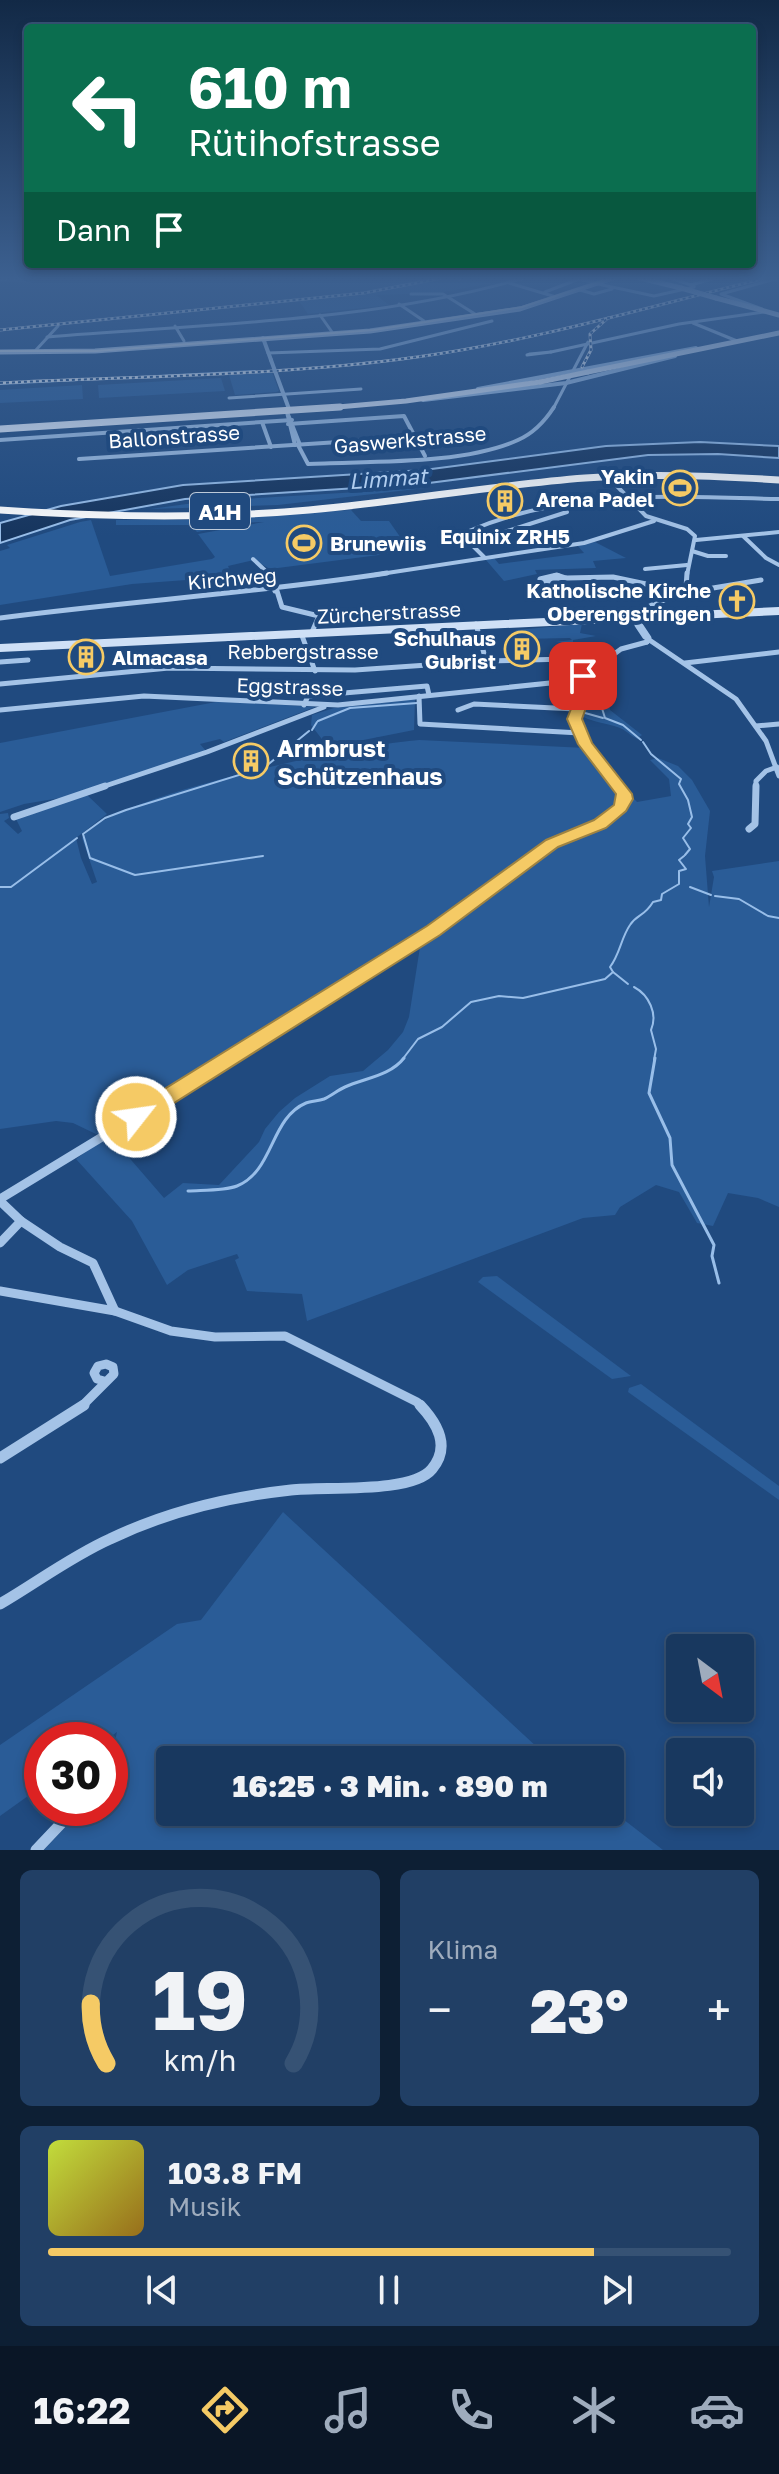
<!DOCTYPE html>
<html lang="de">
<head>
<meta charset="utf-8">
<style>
	:root { --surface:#18385f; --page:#213f65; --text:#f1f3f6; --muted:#9facbd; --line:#365274; --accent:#f5ca65 }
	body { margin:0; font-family:"Golos Text",sans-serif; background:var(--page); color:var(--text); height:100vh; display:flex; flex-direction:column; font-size:30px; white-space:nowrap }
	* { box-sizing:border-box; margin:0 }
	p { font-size:26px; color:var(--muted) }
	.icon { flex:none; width:44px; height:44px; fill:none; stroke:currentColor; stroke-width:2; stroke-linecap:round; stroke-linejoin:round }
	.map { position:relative; height:1850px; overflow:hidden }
	.drawer { display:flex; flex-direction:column; gap:20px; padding:20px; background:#0d1f34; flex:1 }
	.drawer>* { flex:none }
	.hud { position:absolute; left:24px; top:24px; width:732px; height:244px; border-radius:8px; box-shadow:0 4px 12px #0003,0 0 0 2px var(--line); background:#0b6e4f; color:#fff; overflow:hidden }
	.needle { width:52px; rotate:148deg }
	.controls { position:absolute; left:666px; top:1634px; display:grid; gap:16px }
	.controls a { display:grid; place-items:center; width:88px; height:88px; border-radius:8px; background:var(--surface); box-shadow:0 4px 12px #0003,0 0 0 2px var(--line); font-size:40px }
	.speed { position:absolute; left:24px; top:1722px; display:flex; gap:16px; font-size:40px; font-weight:700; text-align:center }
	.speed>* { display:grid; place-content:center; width:104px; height:104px; border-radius:50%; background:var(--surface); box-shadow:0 4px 12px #0003,0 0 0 2px var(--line); line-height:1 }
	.speed .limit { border:12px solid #d22; background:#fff; color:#111 }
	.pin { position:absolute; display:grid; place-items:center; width:68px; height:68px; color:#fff; margin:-34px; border-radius:16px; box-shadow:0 4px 12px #0006 }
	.me { position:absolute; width:88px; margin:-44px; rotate:60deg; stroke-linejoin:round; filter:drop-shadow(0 0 6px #0008) }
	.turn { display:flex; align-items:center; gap:28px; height:168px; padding:0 32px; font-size:36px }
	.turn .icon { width:104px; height:104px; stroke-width:2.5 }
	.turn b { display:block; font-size:56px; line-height:68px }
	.then { display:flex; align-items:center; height:76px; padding:0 32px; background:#0003; gap:16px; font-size:30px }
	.big { font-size:60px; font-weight:800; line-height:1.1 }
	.drawer .widget { flex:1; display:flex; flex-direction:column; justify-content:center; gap:12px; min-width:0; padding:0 28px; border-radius:12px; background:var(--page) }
	.drawer .dial { align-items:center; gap:0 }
	.dial svg { height:208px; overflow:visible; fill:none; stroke:var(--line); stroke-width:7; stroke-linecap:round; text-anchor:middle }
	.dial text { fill:var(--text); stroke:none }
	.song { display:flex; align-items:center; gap:24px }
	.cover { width:96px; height:96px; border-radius:12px; background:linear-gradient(135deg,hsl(70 70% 55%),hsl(40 70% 35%)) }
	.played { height:8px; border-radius:4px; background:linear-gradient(90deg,var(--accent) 80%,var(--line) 80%) }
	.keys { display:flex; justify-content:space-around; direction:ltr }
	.heat { display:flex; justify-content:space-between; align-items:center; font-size:44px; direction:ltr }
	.drawer .tiles { flex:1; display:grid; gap:20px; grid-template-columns:1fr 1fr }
	.widget:last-child { grid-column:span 2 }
	.trip { position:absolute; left:156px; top:1746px; width:468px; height:80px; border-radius:8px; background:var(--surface); box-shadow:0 4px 12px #0003,0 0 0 2px var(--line); font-weight:800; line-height:80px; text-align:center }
	.tabs { display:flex; height:128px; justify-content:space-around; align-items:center; background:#0a1626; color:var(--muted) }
	.tabs .icon { width:56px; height:56px }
	.tabs .active { color:var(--accent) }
	.tabs b { font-size:36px; color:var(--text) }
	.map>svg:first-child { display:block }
	.green { fill:#2a5c97 }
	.water { fill:#16355e; stroke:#98bee9; stroke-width:2 }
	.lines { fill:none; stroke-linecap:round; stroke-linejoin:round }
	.stream-far1 { stroke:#98bee9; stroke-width:2 }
	.stream { stroke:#98bee9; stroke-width:3 }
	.minor-far5 { stroke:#a4c3e7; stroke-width:3 }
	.minor-far4 { stroke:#a4c3e7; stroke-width:4 }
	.minor-far3 { stroke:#a4c3e7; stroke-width:5 }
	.minor-far2 { stroke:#a4c3e7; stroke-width:7 }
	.minor-far1 { stroke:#a4c3e7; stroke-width:9 }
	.minor { stroke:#a4c3e7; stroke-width:11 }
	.tertiary { stroke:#a4c3e7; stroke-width:4 }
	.secondary-far1 { stroke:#cfe0f6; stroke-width:5 }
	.secondary { stroke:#cfe0f6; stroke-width:8 }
	.primary-far1 { stroke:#e6effd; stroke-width:5 }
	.primary { stroke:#e6effd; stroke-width:7 }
	.motorway { stroke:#fff; stroke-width:7 }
	.tram { stroke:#fff; stroke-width:2 }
	.rail-casing { stroke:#fff; stroke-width:3 }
	.rail { stroke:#204a7f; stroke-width:2; stroke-dasharray:3; stroke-linecap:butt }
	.tertiary-bridge { stroke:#a4c3e7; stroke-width:4 }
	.secondary-bridge { stroke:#cfe0f6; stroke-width:5 }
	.primary-bridge { stroke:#e6effd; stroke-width:5 }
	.route { fill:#f5ca65; stroke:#9f8342; stroke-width:2 }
	.labels { text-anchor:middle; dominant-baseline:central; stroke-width:8; stroke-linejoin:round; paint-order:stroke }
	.far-street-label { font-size:20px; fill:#fff; stroke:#204a7f }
	.far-poi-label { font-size:20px; font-weight:bold; fill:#fff; stroke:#204a7f; text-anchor:end }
	.far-water-label { font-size:22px; font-style:italic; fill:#b0cdef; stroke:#204a7f }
	.shield { fill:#204a7f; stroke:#bcc9d9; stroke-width:2 }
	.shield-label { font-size:22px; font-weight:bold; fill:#fff }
	.poi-label { font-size:24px; font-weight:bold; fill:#fff; stroke:#204a7f; text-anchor:start }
</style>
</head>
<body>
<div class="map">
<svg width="779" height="1850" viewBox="0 0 779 1850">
	<rect width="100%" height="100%" fill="#204a7f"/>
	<g class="green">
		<polygon points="445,278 492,283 438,293 376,295 389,305 308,314 299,301 355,296"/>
		<polygon points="272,372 279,391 276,392 235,395 229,375"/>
		<polygon points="221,378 225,391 99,398 98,385"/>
		<polygon points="82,385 83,399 0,403 0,390"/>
		<polygon points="425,488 278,505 150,509 209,501"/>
		<polygon points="351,510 361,521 389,521 410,551 270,569 254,560 228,566 232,575 227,577 132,584 0,605 0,551 10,548 7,545 80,522 91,520 110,576 212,559 215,557 198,534 264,522 203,524 207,530 197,532 191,525 116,525 116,520 200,520"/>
		<polygon points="595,542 626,558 593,561 596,568 535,570 537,574 504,581 486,560 494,558 499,564 584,553 577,545"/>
		<polygon points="582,624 580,633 596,636 573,640 573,643 555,642 572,640 570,638 519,639 516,630"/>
		<path d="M604 666H612V685L607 694 610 710 642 735 639 737 642 740C633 739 629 732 620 728 604 722 591 723 577 713L585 697 584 679Z"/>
		<polygon points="415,699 414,730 328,747 311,725 312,715 334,708"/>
		<polygon points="221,701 315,707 224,742 220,739 200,744 206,751 66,797 24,804 0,812 0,743"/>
		<path d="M419 740 586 748 637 802 671 796 669 779 650 760 658 758 678 766 692 780 710 811 705 856 709 907 714 877 712 871 779 861V1207L758 1198 728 1193 713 1226 697 1223 679 1192 656 1185 620 1207 615 1215 583 1218 307 1321 302 1294 247 1291 235 1260 239 1258 237 1254 188 1270 167 1285 132 1221 76 1159 104 1138 113 1139 164 1198 183 1183 219 1185 259 1142 265 1129 279 1112 295 1098 330 1076 363 1071 388 1050 403 1032 409 1017 420 947 434 930 100 1136 73 1123 56 1121 0 1129V814L8 813 9 818 4 821 18 834 22 831 16 819 86 794 107 814 76 838 81 858 92 884 97 882 82 838C109 795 362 744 419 740Z"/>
		<polygon points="497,1276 631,1376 612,1379 478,1282 483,1277"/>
		<polygon points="641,1384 779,1486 779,1500 628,1392 629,1388"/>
		<polygon points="283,1512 551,1760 170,1760 170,1812 610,1812 610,1809 663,1850 44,1850 83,1808 110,1808 110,1763 117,1732 106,1740 42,1740 42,1786 0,1816 0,1745 177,1624 201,1620"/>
	</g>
	<polygon class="water" points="700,442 779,446 779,458 718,454 648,455 421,484 185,499 70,520 0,543 0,523 61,506 183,485 424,470 606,446"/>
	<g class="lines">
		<g class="stream-far1">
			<polyline points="0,384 255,371"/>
			<polyline points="605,666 600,677 603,684 596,689 605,718 623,725 641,740"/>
			<polyline points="578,711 603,718"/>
			<polyline points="318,721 350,708 417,703"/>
			<polyline points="312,730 317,722"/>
			<polyline points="643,742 651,754 681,779 679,784 688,800 692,817 688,824 691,828 683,838 690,849 685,855"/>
			<polyline points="263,856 135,875 90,858 83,834 105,818 126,810 265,767 309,731"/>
			<polyline points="0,887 11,887 77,838"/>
			<polyline points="690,887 711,895"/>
			<polyline points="715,896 739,899 768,916 779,918"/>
			<polyline points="613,972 628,984"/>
			<path d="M634 987C649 995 658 1014 651 1030L656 1049 654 1060"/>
			<path d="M402 1060 418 1039 442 1027 471 1002 499 996 523 998 605 979 613 972 610 967C620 954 621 938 630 925 637 914 644 917 653 902L661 900 662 894 679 884V871L686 869 679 860 684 856"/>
		</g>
		<g class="stream">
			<polyline points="655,1058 649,1093 670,1138 672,1165 714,1245 712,1256 719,1283"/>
			<path d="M188 1191C202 1190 224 1191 237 1186 274 1171 270 1118 306 1103 311 1101 318 1101 324 1099 331 1096 338 1090 345 1087 365 1078 390 1076 404 1058"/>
		</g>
		<g class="minor-far5">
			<polyline points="570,278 593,282"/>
			<polyline points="670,278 694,286"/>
			<polyline points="0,279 38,278"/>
			<polyline points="459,279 462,278"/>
			<polyline points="509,283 556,297"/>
			<polyline points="598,284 654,296 694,287"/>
			<polyline points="691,285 715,278"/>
			<polyline points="580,290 594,294 612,289"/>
			<polyline points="545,292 579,279"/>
			<polyline points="411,294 443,294 475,314"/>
			<polyline points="399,304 424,321"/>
			<polyline points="762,309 721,294 779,278"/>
			<polyline points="320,315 332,332"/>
			<polyline points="693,323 737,341"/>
			<polyline points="175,326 184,341"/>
			<path d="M47 337C203 324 374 322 524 278"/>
			<polyline points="36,350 58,326"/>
			<polyline points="551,352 679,324 764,312"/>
			<polygon points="551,352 527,355 530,354"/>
			<polyline points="268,353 380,349 492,321"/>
			<polyline points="229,398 361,389"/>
			<polyline points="553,409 588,342"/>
		</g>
		<g class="minor-far4">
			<polyline points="262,422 271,447"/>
			<polyline points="288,424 404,416 425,456"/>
			<polyline points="0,440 292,420"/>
			<polyline points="295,445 287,412 300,445"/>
			<path d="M298 445 308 464C369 461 463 465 518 440 534 433 545 421 554 407"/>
			<polyline points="79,459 416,437"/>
			<polyline points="611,480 646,516 687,529 695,536 687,575"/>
			<polyline points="743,536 766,558 779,565"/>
			<polyline points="696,540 779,532"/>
			<polyline points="470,543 567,512"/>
			<polyline points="692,551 708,556 726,556"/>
			<path d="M485 558 467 540 469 531C571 488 671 497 779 499"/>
			<polyline points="253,559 270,575"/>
			<polyline points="645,569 687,565"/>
			<polyline points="374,575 584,543 654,521"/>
			<polyline points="555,575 558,575"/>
		</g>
		<g class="minor-far3">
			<polyline points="268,573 275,591"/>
			<polygon points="557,575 566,578 545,582 540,579"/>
			<polyline points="566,578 613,577 679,591"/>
			<polyline points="686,588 701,590 761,580"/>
			<polyline points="277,591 282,607 319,616 312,632"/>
			<polyline points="652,605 635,613 637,625 645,637 736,699 766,741 779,776"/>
			<polyline points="651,607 686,588 687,573"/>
			<polyline points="635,617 649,638 647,642"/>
			<path d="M0 618C129 601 258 593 387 573"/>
			<polyline points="476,624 486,661"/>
			<polyline points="301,633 315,671"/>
			<polyline points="0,662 28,660"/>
			<polyline points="685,663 779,652"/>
			<polyline points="0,684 169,668 355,670 486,661 607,658"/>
			<polyline points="419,696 420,724 580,733"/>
			<polyline points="304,705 308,696 427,686 429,695"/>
			<polyline points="0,710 144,696 338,705 579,680"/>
			<polyline points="458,710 474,704 576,709"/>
			<polyline points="756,726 779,724"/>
			<polyline points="99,788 207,752 324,707"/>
			<path d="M620 788C604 768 576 745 574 718 573 704 582 697 579 680L621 649 647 642"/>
			<polyline points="756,788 756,781 766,771 777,767"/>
		</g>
		<g class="minor-far2">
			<polyline points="14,817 105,786"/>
			<polyline points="749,829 755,824 756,786"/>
			<polyline points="229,1060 399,952 553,842 607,820 622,806 625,796 618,786"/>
		</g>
		<g class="minor-far1">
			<polyline points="0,1199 232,1058"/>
			<polyline points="0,1201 21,1221 60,1247 93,1263 115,1311"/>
			<polyline points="0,1243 21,1221"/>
			<polyline points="0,1291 115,1311 171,1331 215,1337 285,1336 417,1402 422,1407"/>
			<polyline points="81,1407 114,1374 113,1367 106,1364 98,1366 94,1373 97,1379 104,1381"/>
		</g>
		<g class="minor">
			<polyline points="0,1458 84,1405"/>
			<path d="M0 1604C36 1583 72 1556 110 1539 168 1511 227 1497 291 1490 324 1486 412 1494 432 1469 451 1446 437 1423 420 1405"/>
			<polyline points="36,1850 72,1812"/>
		</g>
		<g class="tertiary">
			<polyline points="263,338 271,360"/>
			<polyline points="275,371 289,409"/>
			<polyline points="478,389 696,348"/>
			<polyline points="423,400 566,383 675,356"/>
		</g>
		<g class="secondary-far1">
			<polyline points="640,278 681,288"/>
			<polyline points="716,298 779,315"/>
			<polyline points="0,352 95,351 370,331 520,309 613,278"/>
		</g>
		<polyline class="secondary" points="0,648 779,611"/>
		<g class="primary-far1">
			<polyline points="588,372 779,333"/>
			<polyline points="315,409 406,401 540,382"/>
		</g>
		<polyline class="primary" points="0,429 340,407"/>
		<path class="motorway" d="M0 510C103 517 206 519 309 510 401 502 493 485 585 478 650 473 715 476 779 480"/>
		<polyline class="tram" points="0,351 96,351 374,330 522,307 611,278"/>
		<g class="rail-casing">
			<g id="rail">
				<polyline points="0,330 364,293 442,278"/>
				<polyline points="582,367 591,350 590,334 608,318"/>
				<path d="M0 383C139 376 280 376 417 357 535 341 651 306 766 278"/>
			</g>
		</g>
		<use href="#rail" class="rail"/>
		<polyline class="tertiary-bridge" points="271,360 275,371"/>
		<polyline class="secondary-bridge" points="681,288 716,298"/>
		<polyline class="primary-bridge" points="540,382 588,372"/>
	</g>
	<linearGradient id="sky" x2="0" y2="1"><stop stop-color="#122946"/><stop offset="0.52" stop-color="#3c6090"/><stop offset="1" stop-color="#3c6090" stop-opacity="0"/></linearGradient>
	<rect width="779" height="536" fill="url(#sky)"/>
	<polygon class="route" points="583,672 590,676 586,681 589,699 582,719 592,743 632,794 633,799 626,811 606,828 558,847 440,935 144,1122 129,1122 126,1117 129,1111 427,926 546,840 594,820 614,805 616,794 578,744 567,719 575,699 572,680"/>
	<defs>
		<g id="stadium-ring" transform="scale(1.8)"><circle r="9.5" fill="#204a7f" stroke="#f5ca65" stroke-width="1.5"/><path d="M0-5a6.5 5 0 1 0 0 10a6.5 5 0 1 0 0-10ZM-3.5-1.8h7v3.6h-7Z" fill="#f5ca65"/></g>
		<g id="building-ring" transform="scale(1.8)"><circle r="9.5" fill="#204a7f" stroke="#f5ca65" stroke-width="1.5"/><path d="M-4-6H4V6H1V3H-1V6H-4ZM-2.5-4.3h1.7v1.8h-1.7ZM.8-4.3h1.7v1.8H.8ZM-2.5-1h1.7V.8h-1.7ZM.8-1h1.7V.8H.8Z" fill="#f5ca65"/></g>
		<g id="church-ring" transform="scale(1.8)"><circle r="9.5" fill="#204a7f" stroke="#f5ca65" stroke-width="1.5"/><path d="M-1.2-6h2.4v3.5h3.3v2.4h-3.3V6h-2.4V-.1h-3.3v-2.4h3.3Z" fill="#f5ca65"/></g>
	</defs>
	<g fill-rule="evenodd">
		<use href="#stadium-ring" x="680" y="488"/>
		<use href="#building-ring" x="505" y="501"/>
		<use href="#stadium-ring" x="304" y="543"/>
		<use href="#church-ring" x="737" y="601"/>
		<use href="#building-ring" x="522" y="649"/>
		<use href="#building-ring" x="86" y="657"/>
		<use href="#building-ring" x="251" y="761"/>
	</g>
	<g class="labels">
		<g class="far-street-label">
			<text transform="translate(174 436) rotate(-4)">Ballonstrasse</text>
			<text transform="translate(410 439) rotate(-5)">Gaswerkstrasse</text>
			<text transform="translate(232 578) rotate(-5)">Kirchweg</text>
			<text transform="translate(389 612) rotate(-3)">Zürcherstrasse</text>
			<text x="303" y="651">Rebbergstrasse</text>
			<text transform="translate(290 686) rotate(2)">Eggstrasse</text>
		</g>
		<g class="far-poi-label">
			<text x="654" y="476">Yakin<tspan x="654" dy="23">Arena Padel</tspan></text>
			<text x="505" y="536" text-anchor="middle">Equinix ZRH5</text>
			<text x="330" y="543" text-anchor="start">Brunewiis</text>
			<text x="711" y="590">Katholische Kirche<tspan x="711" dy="23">Oberengstringen</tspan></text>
			<text x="496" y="638">Schulhaus<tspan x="496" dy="23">Gubrist</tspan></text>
			<text x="112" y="657" text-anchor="start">Almacasa</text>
		</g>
		<g class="far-water-label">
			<text transform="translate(388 478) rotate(-4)">Limmat</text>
		</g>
		<rect class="shield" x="190" y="493" width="60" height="36" rx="6"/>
		<g class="shield-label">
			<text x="220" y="511">A1H</text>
		</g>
		<g class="poi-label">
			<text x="277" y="747">Armbrust<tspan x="277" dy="28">Schützenhaus</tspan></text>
		</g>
	</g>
</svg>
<div class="controls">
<a><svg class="needle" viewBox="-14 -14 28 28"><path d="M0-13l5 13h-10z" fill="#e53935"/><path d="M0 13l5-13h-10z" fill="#9facbd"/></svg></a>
<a><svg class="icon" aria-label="sound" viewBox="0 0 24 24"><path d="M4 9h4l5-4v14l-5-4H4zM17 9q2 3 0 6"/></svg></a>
</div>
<div class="speed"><div class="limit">30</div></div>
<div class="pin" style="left:583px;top:676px;background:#d93025"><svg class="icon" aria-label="arrive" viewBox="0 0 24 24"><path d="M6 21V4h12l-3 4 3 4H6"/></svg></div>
<svg class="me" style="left:136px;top:1117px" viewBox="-20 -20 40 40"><circle r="17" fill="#f5ca65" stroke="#fff" stroke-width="3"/><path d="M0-11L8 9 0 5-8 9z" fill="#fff"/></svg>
<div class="trip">16:25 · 3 Min. · 890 m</div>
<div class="hud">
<div class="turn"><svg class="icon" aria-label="left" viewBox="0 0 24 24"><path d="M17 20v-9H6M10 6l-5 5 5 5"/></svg><div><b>610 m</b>Rütihofstrasse</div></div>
<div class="then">Dann<svg class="icon" aria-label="arrive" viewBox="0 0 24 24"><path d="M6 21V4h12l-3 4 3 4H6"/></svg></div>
</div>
</div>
<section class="drawer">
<div class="tiles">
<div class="widget dial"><svg viewBox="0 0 100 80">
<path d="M14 69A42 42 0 1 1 86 69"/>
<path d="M14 69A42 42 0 0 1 8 46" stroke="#f5ca65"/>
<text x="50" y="56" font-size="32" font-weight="700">19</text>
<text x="50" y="72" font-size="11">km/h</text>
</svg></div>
<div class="widget"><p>Klima</p>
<div class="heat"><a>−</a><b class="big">23°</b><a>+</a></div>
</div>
<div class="widget">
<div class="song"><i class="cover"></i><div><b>103.8 FM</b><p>Musik</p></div></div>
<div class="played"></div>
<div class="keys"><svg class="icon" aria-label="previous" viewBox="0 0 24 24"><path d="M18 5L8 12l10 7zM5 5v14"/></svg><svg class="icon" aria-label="pause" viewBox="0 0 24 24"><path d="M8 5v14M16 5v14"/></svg><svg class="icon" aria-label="next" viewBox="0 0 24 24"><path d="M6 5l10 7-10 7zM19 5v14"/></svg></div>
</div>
</div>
</section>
<nav class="tabs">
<b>16:22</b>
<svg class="icon active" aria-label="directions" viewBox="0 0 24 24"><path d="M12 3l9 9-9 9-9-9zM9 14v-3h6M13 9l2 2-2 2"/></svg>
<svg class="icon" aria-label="music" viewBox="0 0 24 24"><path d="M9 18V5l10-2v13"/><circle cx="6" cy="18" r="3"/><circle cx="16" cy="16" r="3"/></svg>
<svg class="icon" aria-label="phone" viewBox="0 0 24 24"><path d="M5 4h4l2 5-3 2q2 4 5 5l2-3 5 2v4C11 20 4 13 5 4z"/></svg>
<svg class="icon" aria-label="climate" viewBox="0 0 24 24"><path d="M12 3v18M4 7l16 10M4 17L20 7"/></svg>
<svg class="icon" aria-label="car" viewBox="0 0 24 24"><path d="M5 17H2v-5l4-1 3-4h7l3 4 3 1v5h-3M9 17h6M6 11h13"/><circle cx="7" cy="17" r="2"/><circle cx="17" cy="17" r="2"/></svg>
</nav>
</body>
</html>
